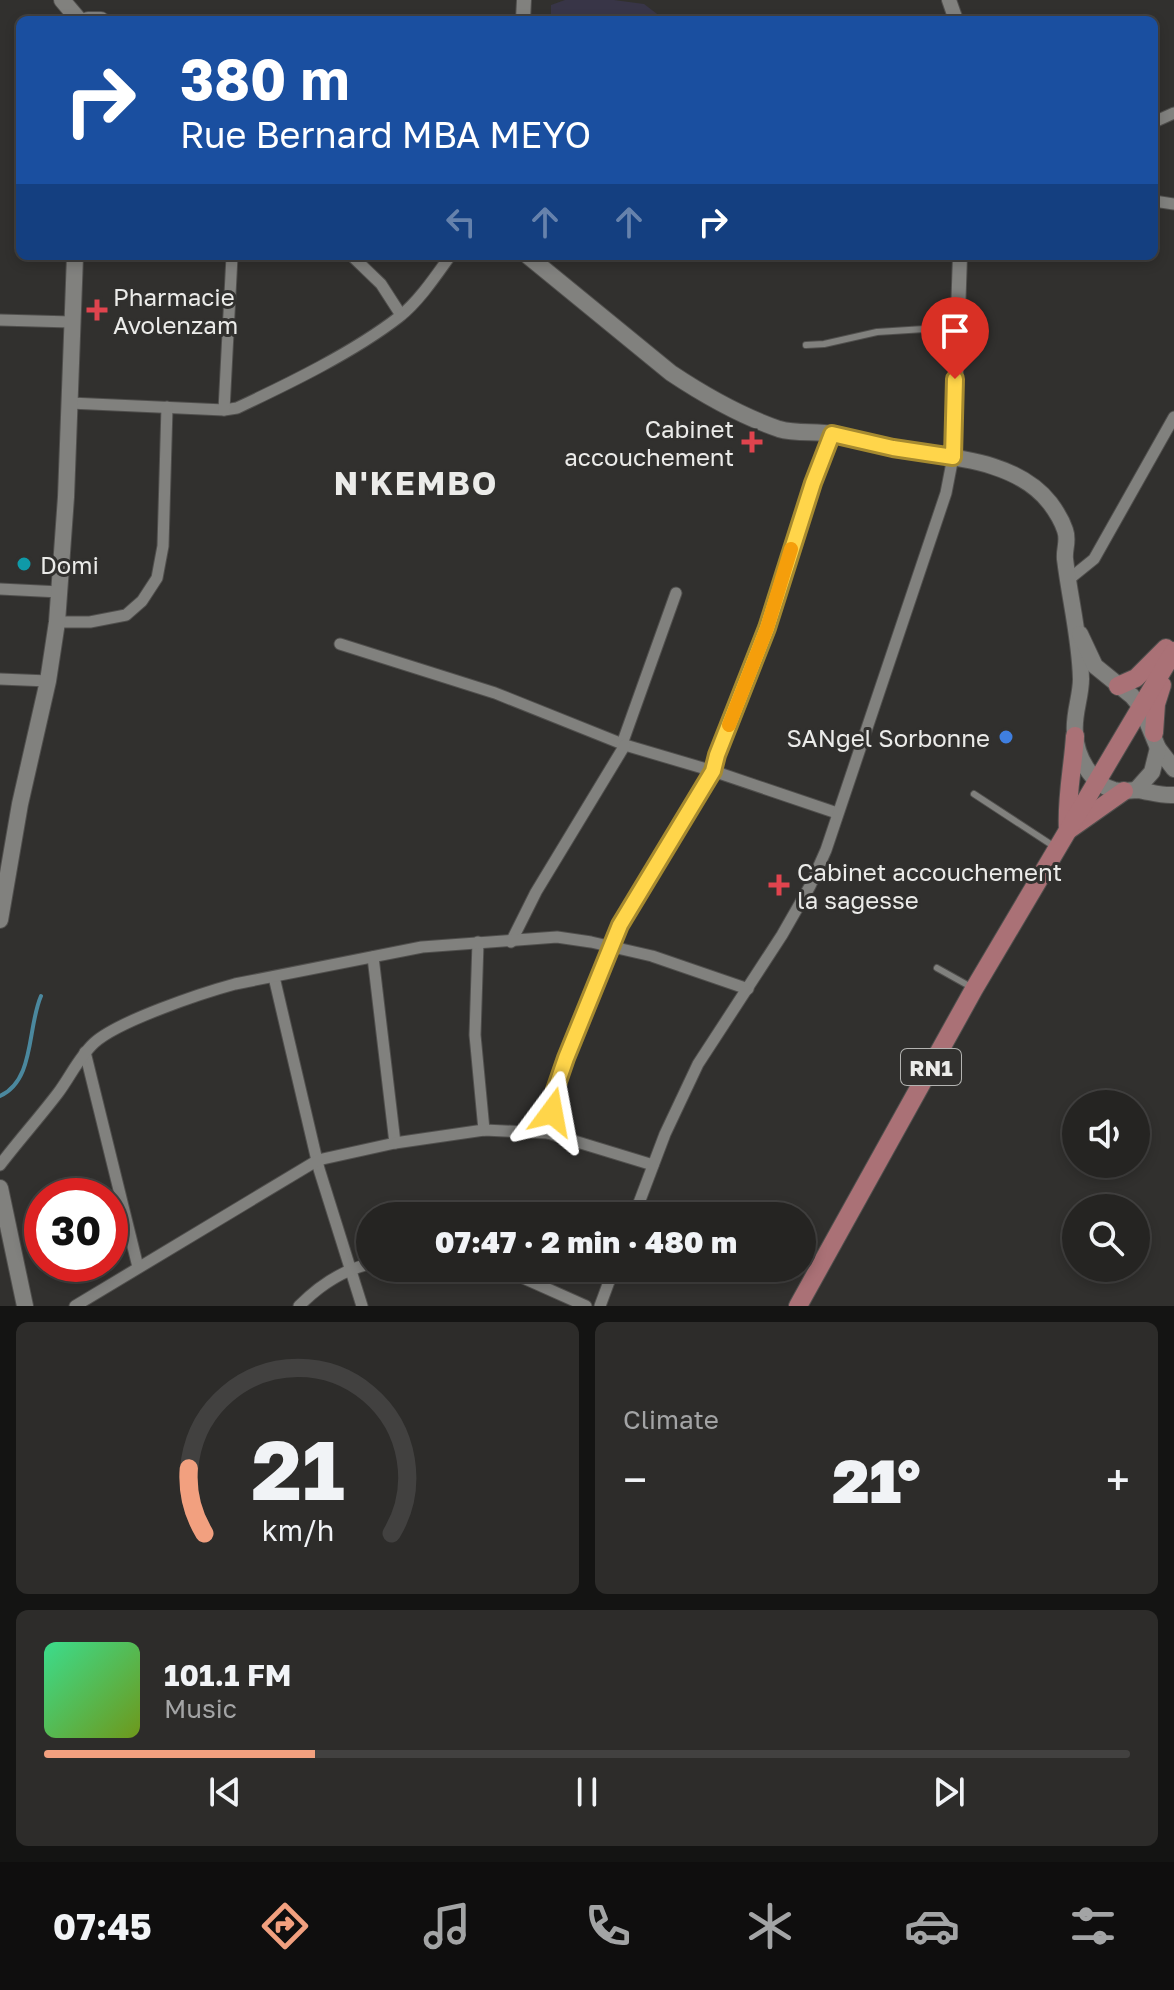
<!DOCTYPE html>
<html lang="en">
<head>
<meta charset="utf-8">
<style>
	:root { --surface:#252422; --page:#2d2c2a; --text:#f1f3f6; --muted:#a3a4a5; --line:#424140; --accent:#f2a07f }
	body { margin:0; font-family:"Golos Text",sans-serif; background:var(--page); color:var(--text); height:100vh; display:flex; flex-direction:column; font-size:30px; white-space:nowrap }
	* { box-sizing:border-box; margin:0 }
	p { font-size:26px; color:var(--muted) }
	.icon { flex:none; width:44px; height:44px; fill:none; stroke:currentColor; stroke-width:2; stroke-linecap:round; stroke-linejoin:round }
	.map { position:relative; height:1306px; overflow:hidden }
	.details { display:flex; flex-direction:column; gap:16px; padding:16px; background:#141413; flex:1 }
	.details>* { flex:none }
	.banner { position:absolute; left:16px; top:16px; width:1142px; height:244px; border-radius:12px; box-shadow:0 4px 12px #0003,0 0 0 2px var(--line); background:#1a4fa0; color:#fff; overflow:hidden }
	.tools { position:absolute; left:1062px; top:1090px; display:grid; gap:16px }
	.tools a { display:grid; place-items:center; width:88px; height:88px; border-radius:50%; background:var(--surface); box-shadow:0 4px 12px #0003,0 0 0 2px var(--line); font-size:40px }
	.speed { position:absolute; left:24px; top:1178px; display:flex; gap:16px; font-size:40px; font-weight:700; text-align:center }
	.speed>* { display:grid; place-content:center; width:104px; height:104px; border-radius:50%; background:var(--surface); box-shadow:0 4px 12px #0003,0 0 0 2px var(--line); line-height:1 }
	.speed .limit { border:12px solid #d22; background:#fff; color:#111 }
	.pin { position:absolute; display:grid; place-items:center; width:68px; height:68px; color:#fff; margin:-82px -34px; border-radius:50% 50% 50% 0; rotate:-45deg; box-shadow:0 0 8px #0007 }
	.pin .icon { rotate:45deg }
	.me { position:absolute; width:88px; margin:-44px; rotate:13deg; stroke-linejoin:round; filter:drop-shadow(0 0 6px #0008) }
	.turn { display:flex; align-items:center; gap:28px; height:168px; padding:0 32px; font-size:36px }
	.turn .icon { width:104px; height:104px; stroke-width:2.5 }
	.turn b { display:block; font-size:56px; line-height:68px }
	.lanes { display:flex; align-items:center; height:76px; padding:0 32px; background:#0003; justify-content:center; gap:40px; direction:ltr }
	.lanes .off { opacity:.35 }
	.big { font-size:60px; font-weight:800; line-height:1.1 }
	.details .tile { flex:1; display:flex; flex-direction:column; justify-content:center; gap:12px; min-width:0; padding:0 28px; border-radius:12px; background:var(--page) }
	.details .dial { align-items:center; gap:0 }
	.dial svg { height:208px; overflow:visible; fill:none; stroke:var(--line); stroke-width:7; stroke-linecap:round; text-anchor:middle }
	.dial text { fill:var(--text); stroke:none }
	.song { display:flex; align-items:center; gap:24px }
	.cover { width:96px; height:96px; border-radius:12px; background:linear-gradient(135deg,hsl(150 70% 55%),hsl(80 70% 35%)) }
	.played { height:8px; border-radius:4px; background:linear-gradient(90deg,var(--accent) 25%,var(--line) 25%) }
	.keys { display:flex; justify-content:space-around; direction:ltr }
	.heat { display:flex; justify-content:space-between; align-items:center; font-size:44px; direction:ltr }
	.details .tiles { flex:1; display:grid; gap:16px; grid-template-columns:1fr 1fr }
	.tile:last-child { grid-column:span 2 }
	.trip { position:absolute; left:356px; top:1202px; width:460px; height:80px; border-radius:40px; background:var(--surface); box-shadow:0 4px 12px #0003,0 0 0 2px var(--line); font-weight:800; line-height:80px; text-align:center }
	.dock { display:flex; height:128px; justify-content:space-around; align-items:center; background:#0f0e0e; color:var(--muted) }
	.dock .icon { width:56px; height:56px }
	.dock .current { color:var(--accent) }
	.dock b { font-size:36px; color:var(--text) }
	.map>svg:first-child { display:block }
	.medical { fill:#383547 }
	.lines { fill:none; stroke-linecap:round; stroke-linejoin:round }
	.stream { stroke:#4b889e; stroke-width:4 }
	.service-casing { stroke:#504f4d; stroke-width:8 }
	.minor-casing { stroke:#504f4d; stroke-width:13 }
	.tertiary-casing { stroke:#504f4d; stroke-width:16 }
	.secondary-casing { stroke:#504f4d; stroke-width:18 }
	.primary-casing { stroke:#504f4d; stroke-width:20 }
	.service { stroke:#81817e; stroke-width:6 }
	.minor { stroke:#81817e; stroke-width:11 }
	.tertiary { stroke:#81817e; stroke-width:14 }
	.secondary { stroke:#81817e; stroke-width:16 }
	.primary { stroke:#aa7176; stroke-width:18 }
	.route-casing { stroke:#a68a30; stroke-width:20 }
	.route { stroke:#ffd54a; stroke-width:14 }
	.slow { stroke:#f59e0b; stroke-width:14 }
	.health-dot { fill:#e0444e; stroke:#31302e; stroke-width:3 }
	.culture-dot { fill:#0f9aa8; stroke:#31302e; stroke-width:3 }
	.shop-dot { fill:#3f7fe0; stroke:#31302e; stroke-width:3 }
	.labels { text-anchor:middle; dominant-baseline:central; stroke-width:6; stroke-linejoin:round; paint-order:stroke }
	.shield { fill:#31302e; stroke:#b3b3b1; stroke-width:2 }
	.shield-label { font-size:22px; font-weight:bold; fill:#ebebe9 }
	.poi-label { font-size:24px; fill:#ebebe9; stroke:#31302e; text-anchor:start }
	.district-label { font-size:32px; font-weight:bold; letter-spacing:2px; fill:#ebebe9; stroke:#31302e }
</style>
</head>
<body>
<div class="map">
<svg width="1174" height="1306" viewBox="0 0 1174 1306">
	<rect width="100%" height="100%" fill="#31302e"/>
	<polygon class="medical" points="565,0 614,0 644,4 665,20 551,20 551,5"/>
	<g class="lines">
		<path class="stream" d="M0 1096C35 1080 27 1028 41 996"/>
		<g class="service-casing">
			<g id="service">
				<polyline points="806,345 824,344 877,332 956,327"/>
				<polyline points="974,794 1055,847"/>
				<polyline points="937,968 971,987"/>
			</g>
		</g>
		<g class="minor-casing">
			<g id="minor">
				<polyline points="1154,122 1174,113"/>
				<polyline points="1154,201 1174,204"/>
				<polyline points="352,256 381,284 401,315"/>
				<polyline points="0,320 71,322"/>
				<path d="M70 403 224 410 237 408C288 384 354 352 399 317 419 301 435 277 450 256"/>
				<polyline points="224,410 232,256"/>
				<polyline points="1068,580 1094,559 1174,417"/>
				<polyline points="0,589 60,592"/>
				<polyline points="57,622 90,622 126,615 142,601 157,578 163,546 167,407"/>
				<polyline points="340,644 495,693 625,745 713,771 837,813"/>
				<polyline points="0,679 48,681"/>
				<polyline points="622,744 676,593"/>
				<polyline points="478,942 475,1035 484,1130"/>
				<polyline points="511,942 536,892 625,745"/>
				<polyline points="373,957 395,1143"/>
				<polyline points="274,977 319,1169 362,1306"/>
				<polyline points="85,1052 138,1267"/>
				<polyline points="548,1133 555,1090 566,1058 620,925 713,771 767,628 813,483 832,434"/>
				<path d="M0 1165C19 1140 39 1118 58 1093 70 1077 79 1057 94 1043 118 1021 202 993 235 984L422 947 557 937 591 942 652 956 748 989"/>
				<polyline points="634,1216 665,1134 698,1064 782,935 810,886 826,850 946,493 953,457"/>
				<polyline points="501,1268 586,1306"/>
				<polyline points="75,1306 318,1160 395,1143 484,1130 548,1133 653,1165"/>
				<path d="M299 1306C319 1286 341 1270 370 1264"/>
				<polyline points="600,1306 614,1268"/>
			</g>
		</g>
		<g class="tertiary-casing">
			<g id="tertiary">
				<polyline points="949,0 956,20"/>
				<polyline points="523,20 524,0"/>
				<polyline points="953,457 960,256"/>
			</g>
		</g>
		<g class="secondary-casing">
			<g id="secondary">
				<polyline points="62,0 79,20"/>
				<polyline points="88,20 101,20"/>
				<path d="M528 256 671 373C704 395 741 416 779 429 796 434 816 431 833 434 853 438 873 444 893 448 944 457 1015 458 1050 503 1056 511 1062 521 1065 530 1069 541 1064 548 1065 559 1070 600 1080 638 1081 679 1081 697 1073 715 1075 733 1076 756 1091 784 1114 790 1123 792 1130 790 1138 790 1151 792 1161 796 1174 795"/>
				<polyline points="1080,634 1095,666 1132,696 1141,707 1158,748 1174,769"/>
				<polyline points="1136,790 1152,772 1158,748"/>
				<polyline points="0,920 20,804 48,681 57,622 66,497 75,256"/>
				<polyline points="0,1188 25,1306"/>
			</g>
		</g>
		<g class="primary-casing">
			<g id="primary">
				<polyline points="1118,686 1136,678 1166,648"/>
				<polyline points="1154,733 1156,704 1162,685"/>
				<polyline points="1070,829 1124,791"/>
				<path d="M1068 830C1066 798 1073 768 1075 736"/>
				<polyline points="798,1306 974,989 1174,651"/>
			</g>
		</g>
		<use href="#service" class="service"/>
		<use href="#minor" class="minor"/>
		<use href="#tertiary" class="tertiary"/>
		<use href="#secondary" class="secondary"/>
		<use href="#primary" class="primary"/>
	</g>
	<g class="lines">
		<g class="route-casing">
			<polyline id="route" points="552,1112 555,1090 566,1058 620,925 713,771 717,755 767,628 813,483 832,434 893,448 953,457 955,379"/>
		</g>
		<use href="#route" class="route"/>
		<polyline class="slow" points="729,725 767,628 791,549"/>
	</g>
	<g class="health-dot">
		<path d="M93 298h8v8h8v8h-8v8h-8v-8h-8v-8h8z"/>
		<path d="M748 430h8v8h8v8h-8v8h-8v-8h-8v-8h8z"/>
		<path d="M775 873h8v8h8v8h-8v8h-8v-8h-8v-8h8z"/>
	</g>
	<circle class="culture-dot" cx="24" cy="564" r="8"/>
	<circle class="shop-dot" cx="1006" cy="737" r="8"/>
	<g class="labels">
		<rect class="shield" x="901" y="1049" width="60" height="36" rx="6"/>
		<g class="shield-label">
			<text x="931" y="1067">RN1</text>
		</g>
		<g class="poi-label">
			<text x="113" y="296">Pharmacie<tspan x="113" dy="28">Avolenzam</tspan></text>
			<text x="734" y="428" text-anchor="end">Cabinet<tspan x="734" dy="28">accouchement</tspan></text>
			<text x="40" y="564">Domi</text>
			<text x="990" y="737" text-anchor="end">SANgel Sorbonne</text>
			<text x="797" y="871">Cabinet accouchement<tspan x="797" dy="28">la sagesse</tspan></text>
		</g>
		<g class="district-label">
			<text x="416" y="483">N'KEMBO</text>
		</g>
	</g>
</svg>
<div class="tools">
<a><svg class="icon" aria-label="sound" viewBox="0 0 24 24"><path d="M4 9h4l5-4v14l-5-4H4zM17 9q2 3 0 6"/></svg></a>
<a><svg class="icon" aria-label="search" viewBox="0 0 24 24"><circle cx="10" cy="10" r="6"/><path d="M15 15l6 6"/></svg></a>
</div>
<div class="speed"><div class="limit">30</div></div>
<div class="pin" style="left:955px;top:379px;background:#d93025"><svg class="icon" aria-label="arrive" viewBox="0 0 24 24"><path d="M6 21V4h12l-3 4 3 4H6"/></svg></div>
<svg class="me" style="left:552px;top:1112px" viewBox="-20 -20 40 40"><path d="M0-17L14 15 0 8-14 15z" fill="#ffd54a" stroke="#fff" stroke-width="4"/></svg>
<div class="trip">07:47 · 2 min · 480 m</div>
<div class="banner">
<div class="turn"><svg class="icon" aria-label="right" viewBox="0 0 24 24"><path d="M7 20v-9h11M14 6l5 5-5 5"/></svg><div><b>380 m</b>Rue Bernard MBA MEYO</div></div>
<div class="lanes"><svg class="icon off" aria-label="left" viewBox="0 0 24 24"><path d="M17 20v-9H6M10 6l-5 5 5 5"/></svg><svg class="icon off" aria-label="ahead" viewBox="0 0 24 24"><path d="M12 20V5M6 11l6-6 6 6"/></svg><svg class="icon off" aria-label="ahead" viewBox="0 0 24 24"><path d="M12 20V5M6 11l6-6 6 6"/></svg><svg class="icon" aria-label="right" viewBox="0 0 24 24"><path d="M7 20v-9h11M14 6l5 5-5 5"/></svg></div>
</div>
</div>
<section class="details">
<div class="tiles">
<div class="tile dial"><svg viewBox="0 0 100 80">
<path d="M14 69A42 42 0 1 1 86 69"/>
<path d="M14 69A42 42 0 0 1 8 44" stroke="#f2a07f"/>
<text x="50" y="56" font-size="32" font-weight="700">21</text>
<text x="50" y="72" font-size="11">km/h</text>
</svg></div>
<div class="tile"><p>Climate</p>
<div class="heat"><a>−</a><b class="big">21°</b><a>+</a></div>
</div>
<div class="tile">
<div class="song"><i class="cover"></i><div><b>101.1 FM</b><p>Music</p></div></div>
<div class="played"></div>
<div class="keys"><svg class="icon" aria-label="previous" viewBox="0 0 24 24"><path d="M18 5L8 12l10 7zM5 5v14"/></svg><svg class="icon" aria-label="pause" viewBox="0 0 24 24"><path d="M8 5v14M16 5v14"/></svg><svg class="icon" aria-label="next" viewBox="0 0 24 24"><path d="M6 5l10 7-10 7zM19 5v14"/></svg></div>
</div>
</div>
</section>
<nav class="dock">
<b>07:45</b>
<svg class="icon current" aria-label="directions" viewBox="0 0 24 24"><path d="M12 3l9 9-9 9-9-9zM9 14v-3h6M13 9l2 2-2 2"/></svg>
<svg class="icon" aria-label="music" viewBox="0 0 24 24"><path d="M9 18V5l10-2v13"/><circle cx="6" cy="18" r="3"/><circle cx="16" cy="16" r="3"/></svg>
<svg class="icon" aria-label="phone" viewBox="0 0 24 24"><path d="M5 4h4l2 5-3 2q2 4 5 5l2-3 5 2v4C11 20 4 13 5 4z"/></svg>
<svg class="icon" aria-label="climate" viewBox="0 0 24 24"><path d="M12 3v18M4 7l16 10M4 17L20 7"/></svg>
<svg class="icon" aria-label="car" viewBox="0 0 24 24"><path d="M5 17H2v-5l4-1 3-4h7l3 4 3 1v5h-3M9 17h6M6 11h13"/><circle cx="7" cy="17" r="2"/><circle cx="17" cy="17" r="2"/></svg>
<svg class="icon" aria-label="filters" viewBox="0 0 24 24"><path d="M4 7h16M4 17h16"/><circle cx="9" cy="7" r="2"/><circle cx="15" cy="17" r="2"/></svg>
</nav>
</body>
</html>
